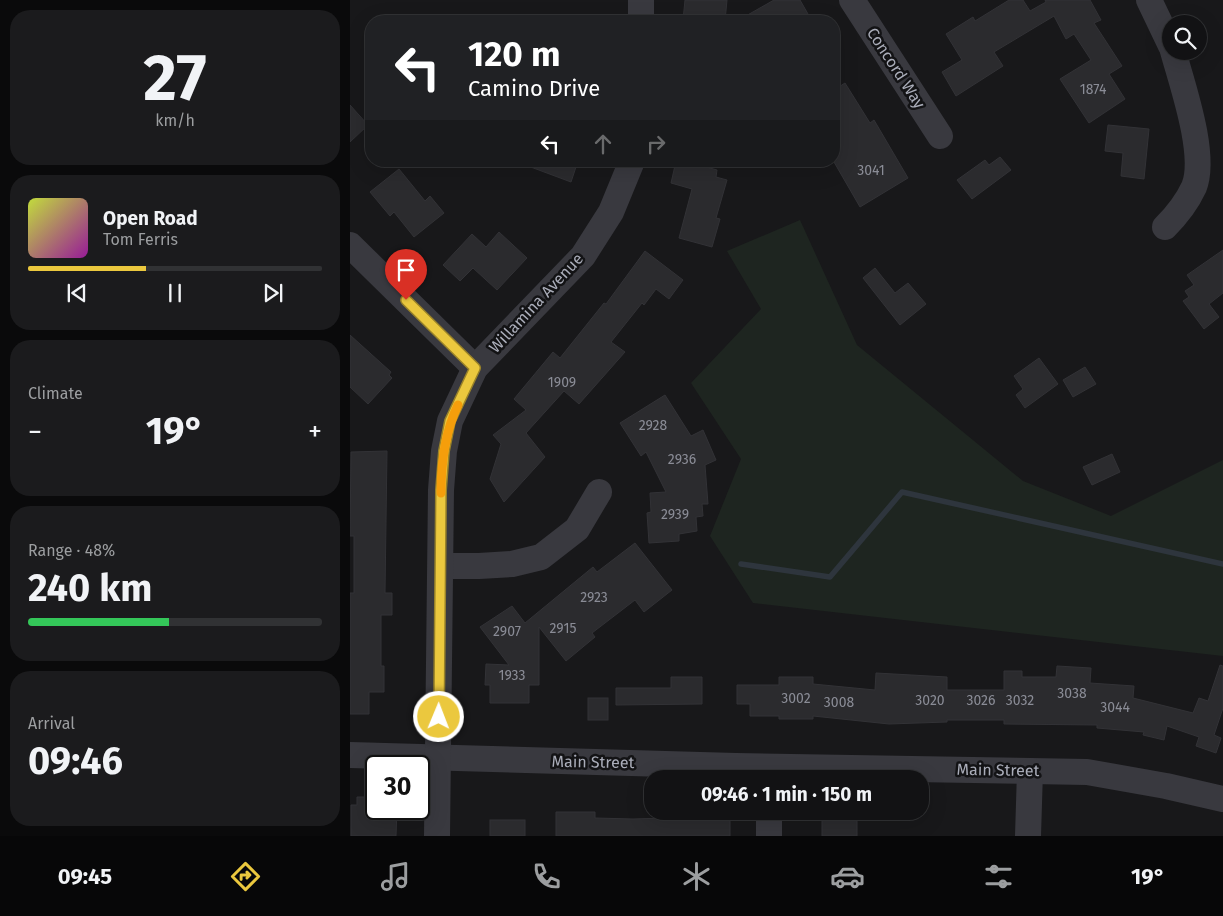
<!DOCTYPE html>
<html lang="en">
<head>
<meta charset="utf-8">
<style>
	:root { --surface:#121214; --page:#1b1b1d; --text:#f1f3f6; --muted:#9c9ea0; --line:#313234; --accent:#ebc83e }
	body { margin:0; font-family:"Fira Sans",sans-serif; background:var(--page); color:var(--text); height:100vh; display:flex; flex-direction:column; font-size:19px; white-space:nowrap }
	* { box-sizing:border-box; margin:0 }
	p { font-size:16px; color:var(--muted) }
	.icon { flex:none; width:28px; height:28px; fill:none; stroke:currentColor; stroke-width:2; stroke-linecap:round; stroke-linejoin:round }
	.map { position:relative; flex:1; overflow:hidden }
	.sheet { display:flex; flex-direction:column; gap:10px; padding:10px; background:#0a0a0b; width:350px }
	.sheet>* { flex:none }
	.banner { position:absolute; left:15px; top:15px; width:475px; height:152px; border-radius:20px; box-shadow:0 5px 20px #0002,0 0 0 1px var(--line); background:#202124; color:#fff; overflow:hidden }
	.fabs { position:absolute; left:812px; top:15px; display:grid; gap:10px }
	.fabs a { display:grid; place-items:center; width:45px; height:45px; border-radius:50%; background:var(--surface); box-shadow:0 5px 20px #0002,0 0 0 1px var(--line); font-size:25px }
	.speed { position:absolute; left:15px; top:755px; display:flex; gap:10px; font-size:25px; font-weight:700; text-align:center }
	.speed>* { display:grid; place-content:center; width:65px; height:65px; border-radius:50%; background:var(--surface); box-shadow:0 5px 20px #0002,0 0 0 1px var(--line); line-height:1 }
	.speed .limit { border:2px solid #111; border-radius:8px; background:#fff; color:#111 }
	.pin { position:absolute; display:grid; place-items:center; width:42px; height:42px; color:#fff; margin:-51px -21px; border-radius:50% 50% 50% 0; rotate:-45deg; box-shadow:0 0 5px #0007 }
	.pin .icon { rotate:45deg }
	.me { position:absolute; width:55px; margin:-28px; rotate:1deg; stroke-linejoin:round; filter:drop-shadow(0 0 4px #0008) }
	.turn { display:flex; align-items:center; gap:18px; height:105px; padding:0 20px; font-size:22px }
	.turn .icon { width:65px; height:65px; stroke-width:2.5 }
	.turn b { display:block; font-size:35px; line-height:42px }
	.lanes { display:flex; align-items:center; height:48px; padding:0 20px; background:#0003; justify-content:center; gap:25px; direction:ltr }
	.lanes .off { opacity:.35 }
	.big { font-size:38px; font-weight:700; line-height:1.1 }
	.sheet .tile { flex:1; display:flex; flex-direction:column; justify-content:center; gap:8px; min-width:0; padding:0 18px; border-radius:20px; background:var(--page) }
	.sheet .dial { align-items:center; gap:0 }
	.dial b { font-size:65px; line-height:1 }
	.song { display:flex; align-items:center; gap:15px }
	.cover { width:60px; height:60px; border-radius:8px; background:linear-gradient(135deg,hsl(70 70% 55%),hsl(300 70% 35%)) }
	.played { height:5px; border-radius:2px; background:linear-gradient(90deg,var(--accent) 40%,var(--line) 40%) }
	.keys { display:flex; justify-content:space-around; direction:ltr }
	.heat { display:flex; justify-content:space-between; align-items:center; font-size:28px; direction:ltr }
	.charge { height:8px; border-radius:4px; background:linear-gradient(90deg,#34c759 48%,var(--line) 0) }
	.trip { position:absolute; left:294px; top:770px; width:285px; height:50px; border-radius:20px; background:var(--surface); box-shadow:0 5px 20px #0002,0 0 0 1px var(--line); font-weight:700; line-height:50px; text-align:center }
	.tabs { display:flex; height:80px; justify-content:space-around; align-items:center; background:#070708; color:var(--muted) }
	.tabs .icon { width:35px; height:35px }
	.tabs .on { color:var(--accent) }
	.tabs b { font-size:22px; color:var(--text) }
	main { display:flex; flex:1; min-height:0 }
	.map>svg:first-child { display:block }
	.green { fill:#1e2520 }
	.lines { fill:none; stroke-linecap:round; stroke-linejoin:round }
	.stream { stroke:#2e353d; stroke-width:5.5 }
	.building { fill:#2b2b2e; stroke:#323236 }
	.minor { stroke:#39393f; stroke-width:26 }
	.route-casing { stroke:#998228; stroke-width:12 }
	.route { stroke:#ebc83e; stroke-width:9 }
	.slow { stroke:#f59e0b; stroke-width:9 }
	.labels { text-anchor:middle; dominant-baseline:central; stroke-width:5; stroke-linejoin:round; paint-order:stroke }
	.number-label { font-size:14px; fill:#8a8c96 }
	.street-label { font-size:16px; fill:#aaadb9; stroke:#131315 }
</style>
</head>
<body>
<main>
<section class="sheet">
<div class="tile dial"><b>27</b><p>km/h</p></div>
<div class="tile">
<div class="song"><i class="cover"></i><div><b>Open Road</b><p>Tom Ferris</p></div></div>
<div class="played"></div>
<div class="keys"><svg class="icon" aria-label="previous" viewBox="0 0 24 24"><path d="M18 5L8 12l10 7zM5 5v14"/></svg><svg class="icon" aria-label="pause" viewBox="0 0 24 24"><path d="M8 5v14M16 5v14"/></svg><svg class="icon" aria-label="next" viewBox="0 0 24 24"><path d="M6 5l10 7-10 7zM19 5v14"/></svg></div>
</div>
<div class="tile"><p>Climate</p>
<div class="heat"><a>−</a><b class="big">19°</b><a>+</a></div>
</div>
<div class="tile"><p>Range · 48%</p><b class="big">240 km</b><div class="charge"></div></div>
<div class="tile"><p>Arrival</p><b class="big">09:46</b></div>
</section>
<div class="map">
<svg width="873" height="836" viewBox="0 0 873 836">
	<rect width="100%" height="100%" fill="#18181a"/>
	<polygon class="green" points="450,220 507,345 673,481 761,516 873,460 873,656 403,603 360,536 391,459 341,383 411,309 377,251"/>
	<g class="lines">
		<polyline class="stream" points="391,564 480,577 552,492 873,564"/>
	</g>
	<g class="building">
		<polygon points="335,0 377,0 375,21 333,20"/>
		<polygon points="424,0 450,0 458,14 445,21 387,21"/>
		<polygon points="659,0 673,0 680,11 696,2 695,0 740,0 751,20 744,23 772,66 759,74 775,99 739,123 710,79 741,60 724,34 716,39 704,16 644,52 653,66 606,96 592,72 612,60 596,34 623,17 625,21"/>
		<polygon points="495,83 520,123 524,120 558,178 510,207 484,162 484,90"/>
		<polygon points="0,105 18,125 0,142"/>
		<polygon points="758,125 799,129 794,179 771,176 773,153 755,151"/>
		<polygon points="650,157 661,170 622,199 607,180 635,160 639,165"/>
		<polygon points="171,161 228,161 221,182 170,163"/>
		<polygon points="326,161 336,161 367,170 366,177 377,180 366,218 370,219 362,247 329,238 342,189 321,183"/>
		<polygon points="49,169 75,201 80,196 94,213 64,237 44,212 40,216 20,192"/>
		<polygon points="149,232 177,258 147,290 123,268 110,281 93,265 122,234 136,247"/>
		<polygon points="873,250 873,293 859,304 869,317 854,329 833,301 839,297 835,291 844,285 837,275"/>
		<polygon points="295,251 333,280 319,299 306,289 294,305 292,303 261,342 275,352 229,404 214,391 176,433 195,457 154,502 140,479 151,444 143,435 176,410 164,399 203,352 210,358 254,303 256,304"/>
		<polygon points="525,268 545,293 558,283 576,304 550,325 513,278"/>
		<polygon points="0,335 41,372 39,375 42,378 18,404 0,387"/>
		<polygon points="689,358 708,384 675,408 666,395 673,389 664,376"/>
		<polygon points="735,367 746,384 723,397 713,380"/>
		<polygon points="315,395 341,436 353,430 366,460 355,465 358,504 352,504 353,516 346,517 347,531 329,534 329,541 299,543 297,513 301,512 300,493 316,492 296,452 291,456 270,423"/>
		<polygon points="37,451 35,593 42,593 42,615 31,615 31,666 34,666 34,692 19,692 19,714 0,714 0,593 4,593 4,536 0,536 1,452"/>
		<polygon points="762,454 770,472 742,485 733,467"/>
		<polygon points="285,543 322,590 294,612 285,600 242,633 245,637 216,661 189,627 189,685 179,685 179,703 140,703 140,685 135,685 136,664 159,665 130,627 162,606 175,623 243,567 247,572"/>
		<polygon points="870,665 873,666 873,708 864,735 871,738 866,753 846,746 849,737 817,726 814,740 793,735 794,732 747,728 747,725 654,724 654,720 597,720 597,722 539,724 463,716 463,719 429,719 429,716 400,716 400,704 387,704 387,685 429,685 429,677 463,677 463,684 525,690 526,673 597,677 597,690 654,690 654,671 672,671 672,677 706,677 707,666 741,668 740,683 784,686 783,698 843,713 849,698 858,701"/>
		<polygon points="321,677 352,677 352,704 266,705 266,688 321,688"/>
		<rect x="238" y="698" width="20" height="22"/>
		<polygon points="7,797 26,797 26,809 47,809 46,836 1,836 1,805 7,805"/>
		<polygon points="206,812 245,812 245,818 283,819 380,816 380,836 206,836"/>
		<rect x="472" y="819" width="35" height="17"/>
		<rect x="140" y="820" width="35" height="16"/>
	</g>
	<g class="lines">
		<g class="minor">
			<polyline points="291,0 291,21"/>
			<polyline points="502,0 590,136"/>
			<polyline points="799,0 821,46"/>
			<path d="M815 227C827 215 837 202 844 187 857 155 832 84 823 51"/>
			<polyline points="0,245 125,368"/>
			<polyline points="91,566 129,566 162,564 191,557 227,529 249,492"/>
			<polyline points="0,755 386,766 737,772 816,786 873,799"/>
			<polyline points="87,836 91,490 94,451 100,421 125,368 233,256 261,212 282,161"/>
			<polyline points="419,836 419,811"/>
			<polyline points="678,836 680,771"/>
		</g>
	</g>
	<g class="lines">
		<g class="route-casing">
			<polyline id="route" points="56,300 125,368 100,421 94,451 91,490 89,717"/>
		</g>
		<use href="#route" class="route"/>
		<path class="slow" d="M91 493C91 463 95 432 108 405"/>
	</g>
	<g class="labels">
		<g class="number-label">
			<text x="743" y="89">1874</text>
			<text x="521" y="170">3041</text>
			<text x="212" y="382">1909</text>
			<text x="303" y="425">2928</text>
			<text x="332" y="459">2936</text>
			<text x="325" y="514">2939</text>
			<text x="244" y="597">2923</text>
			<text x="213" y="628">2915</text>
			<text x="157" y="631">2907</text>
			<text x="162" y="675">1933</text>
			<text x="722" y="693">3038</text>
			<text x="446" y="698">3002</text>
			<text x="580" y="700">3020</text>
			<text x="631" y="700">3026</text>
			<text x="670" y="700">3032</text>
			<text x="489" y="702">3008</text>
			<text x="765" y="707">3044</text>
		</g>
		<g class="street-label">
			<text transform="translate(546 68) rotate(57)">Concord Way</text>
			<text transform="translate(186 303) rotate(-47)">Willamina Avenue</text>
			<text transform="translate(243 762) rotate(1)">Main Street</text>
			<text transform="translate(648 770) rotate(1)">Main Street</text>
		</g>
	</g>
</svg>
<div class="fabs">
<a><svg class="icon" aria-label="search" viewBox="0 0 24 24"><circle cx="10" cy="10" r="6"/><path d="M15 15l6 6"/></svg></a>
</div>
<div class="speed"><div class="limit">30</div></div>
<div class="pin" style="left:56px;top:300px;background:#d93025"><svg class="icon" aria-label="arrive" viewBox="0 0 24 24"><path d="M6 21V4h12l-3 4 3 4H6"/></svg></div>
<svg class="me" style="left:89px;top:717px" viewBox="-20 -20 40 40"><circle r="17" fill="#ebc83e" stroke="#fff" stroke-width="3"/><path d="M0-11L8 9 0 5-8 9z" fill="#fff"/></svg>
<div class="trip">09:46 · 1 min · 150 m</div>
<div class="banner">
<div class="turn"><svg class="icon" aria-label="left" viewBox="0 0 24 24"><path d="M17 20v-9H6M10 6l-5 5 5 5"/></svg><div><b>120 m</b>Camino Drive</div></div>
<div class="lanes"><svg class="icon" aria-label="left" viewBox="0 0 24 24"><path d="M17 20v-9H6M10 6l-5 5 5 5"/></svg><svg class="icon off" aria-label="ahead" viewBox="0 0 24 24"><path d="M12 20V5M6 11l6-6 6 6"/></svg><svg class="icon off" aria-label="right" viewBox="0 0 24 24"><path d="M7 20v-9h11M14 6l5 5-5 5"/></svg></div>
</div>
</div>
</main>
<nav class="tabs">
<b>09:45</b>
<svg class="icon on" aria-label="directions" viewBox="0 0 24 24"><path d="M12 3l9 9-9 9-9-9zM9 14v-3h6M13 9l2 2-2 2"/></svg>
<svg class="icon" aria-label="music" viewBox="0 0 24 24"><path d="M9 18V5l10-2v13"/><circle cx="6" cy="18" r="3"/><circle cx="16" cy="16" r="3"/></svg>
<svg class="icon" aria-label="phone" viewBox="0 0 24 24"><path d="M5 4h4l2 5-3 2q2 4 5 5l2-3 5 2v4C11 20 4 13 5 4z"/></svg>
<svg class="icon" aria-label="climate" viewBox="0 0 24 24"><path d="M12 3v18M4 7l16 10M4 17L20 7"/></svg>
<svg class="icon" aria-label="car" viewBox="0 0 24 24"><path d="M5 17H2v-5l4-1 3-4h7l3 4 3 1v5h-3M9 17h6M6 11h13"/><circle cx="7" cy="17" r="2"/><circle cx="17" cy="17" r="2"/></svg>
<svg class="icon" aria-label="filters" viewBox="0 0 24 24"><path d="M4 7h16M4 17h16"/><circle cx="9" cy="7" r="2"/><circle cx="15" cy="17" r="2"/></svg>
<b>19°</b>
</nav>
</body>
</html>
